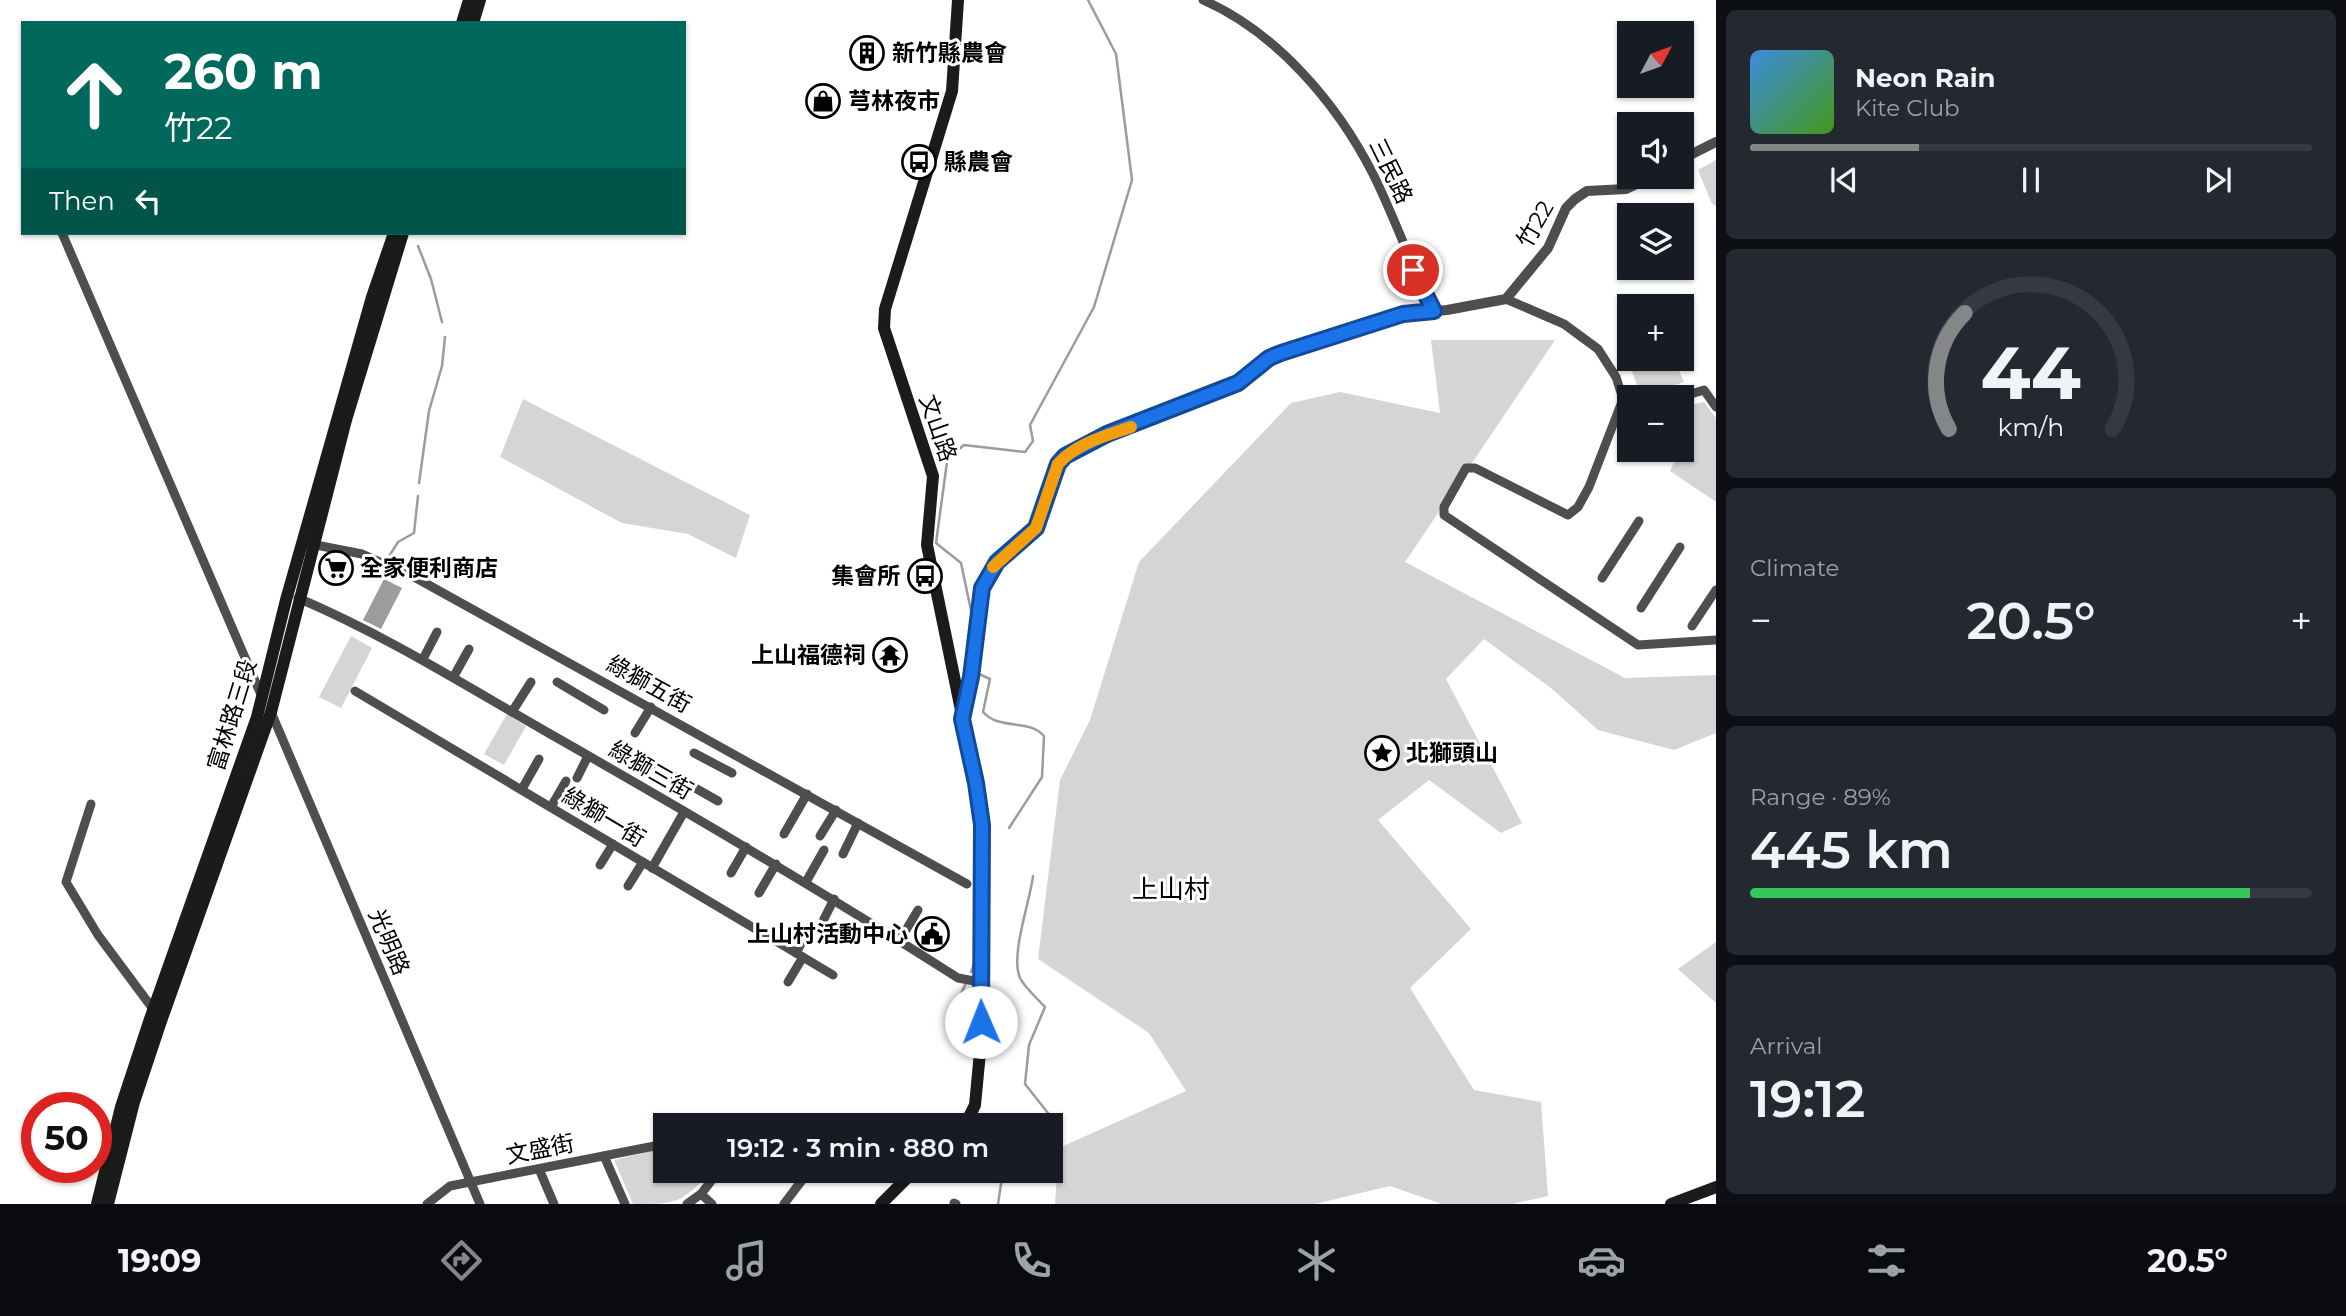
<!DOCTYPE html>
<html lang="en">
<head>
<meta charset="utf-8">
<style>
	:root { --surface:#171b24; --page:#242831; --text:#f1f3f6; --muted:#9ea1a6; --line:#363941; --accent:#858687 }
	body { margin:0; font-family:Montserrat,"Noto Sans TC",sans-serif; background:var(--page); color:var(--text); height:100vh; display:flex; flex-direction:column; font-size:26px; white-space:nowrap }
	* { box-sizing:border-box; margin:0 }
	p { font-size:23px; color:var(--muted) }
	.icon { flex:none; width:38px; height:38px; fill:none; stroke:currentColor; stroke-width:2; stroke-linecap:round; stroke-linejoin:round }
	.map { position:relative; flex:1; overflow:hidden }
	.sheet { display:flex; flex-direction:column; gap:10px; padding:10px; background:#0d0f14; width:630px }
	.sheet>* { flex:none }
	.banner { position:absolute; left:21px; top:21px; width:665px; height:214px; border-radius:0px; box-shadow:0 2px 5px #0004; background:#00695c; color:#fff; overflow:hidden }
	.needle { width:46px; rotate:49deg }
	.controls { position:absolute; left:1617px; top:21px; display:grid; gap:14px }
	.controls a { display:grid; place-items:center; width:77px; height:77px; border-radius:0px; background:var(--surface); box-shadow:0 2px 5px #0004; font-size:35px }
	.speed { position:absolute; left:21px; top:1092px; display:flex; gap:14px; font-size:35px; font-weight:700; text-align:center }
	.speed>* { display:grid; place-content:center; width:91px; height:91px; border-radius:50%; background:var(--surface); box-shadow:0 2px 5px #0004; line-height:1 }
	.speed .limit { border:10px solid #d22; background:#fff; color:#111 }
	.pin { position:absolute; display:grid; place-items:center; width:60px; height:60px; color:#fff; margin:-30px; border:4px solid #fff; border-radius:50%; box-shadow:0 2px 7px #0007 }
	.me { position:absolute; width:77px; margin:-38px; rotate:359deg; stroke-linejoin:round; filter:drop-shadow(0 0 5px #0008) }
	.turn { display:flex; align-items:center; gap:24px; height:147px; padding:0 28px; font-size:32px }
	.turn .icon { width:91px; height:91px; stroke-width:2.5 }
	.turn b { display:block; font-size:49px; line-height:60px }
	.then { display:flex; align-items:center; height:66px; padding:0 28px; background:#0003; gap:14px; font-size:26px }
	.big { font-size:52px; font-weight:600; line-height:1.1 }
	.sheet .tile { flex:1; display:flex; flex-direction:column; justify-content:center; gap:10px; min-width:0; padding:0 24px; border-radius:10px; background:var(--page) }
	.sheet .dial { align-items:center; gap:0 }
	.dial svg { height:182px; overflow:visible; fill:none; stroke:var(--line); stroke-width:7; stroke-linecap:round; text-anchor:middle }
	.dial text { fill:var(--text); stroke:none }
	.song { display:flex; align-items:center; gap:21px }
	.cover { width:84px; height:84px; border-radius:10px; background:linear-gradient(135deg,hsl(210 70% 55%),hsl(100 70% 35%)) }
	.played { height:7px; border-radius:4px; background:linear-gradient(90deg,var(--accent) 30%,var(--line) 30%) }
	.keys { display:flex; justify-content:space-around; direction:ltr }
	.heat { display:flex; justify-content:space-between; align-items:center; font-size:38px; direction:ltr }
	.charge { height:10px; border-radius:5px; background:linear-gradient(90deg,#34c759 89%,var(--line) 0) }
	.trip { position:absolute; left:653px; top:1113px; width:410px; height:70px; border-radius:0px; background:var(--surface); box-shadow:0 2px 5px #0004; font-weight:600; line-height:70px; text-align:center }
	.tab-bar { display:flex; height:112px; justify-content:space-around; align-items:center; background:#090b0e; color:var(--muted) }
	.tab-bar .icon { width:49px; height:49px }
	.tab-bar .current { color:var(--accent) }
	.tab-bar b { font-size:32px; color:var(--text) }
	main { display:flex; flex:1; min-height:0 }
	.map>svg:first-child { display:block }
	.green { fill:#d5d5d5 }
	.water { fill:#9c9c9c }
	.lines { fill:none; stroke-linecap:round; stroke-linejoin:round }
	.stream { stroke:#9c9c9c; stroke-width:2.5 }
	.minor { stroke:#4e4e4e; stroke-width:9 }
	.tertiary { stroke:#4e4e4e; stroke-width:10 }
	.secondary { stroke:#1b1b1b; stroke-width:12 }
	.route-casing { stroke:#114b97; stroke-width:18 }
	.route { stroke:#1a73e8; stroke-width:12 }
	.slow { stroke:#f59e0b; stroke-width:12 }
	.labels { text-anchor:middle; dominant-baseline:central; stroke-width:6; stroke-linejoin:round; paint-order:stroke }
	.poi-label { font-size:23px; font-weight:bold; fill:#000; stroke:#fff; text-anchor:start }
	.street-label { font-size:23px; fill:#000; stroke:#fff }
	.quarter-label { font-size:26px; fill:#000; stroke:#fff }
</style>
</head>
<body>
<main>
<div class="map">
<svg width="1716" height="1204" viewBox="0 0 1716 1204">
	<rect width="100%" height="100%" fill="#fff"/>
	<g class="green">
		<polygon points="1716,160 1716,206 1712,204 1698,170"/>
		<polygon points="1431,340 1555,340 1405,562 1625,678 1716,675 1716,733 1674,750 1598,730 1551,688 1484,639 1446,679 1522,823 1501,833 1429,780 1378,820 1471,929 1410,988 1474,1090 1541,1102 1548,1196 1513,1204 1442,1204 1390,1186 1315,1204 1055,1204 1059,1148 1186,1091 1149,1033 1038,959 1060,780 1090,720 1139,562 1291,403 1340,392 1440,413"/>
		<polygon points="1638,359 1674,359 1684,382 1642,397 1628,362"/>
		<polygon points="523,399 750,515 736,558 688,534 622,523 500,457"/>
		<polygon points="1704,402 1716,418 1716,502 1670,471 1678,453 1675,450 1682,450 1682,406"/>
		<polygon points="351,636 372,648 341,708 319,697"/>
		<polygon points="507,714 526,726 504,765 484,754"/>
		<polygon points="1716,942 1716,1003 1678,969"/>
		<path d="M665 1148V1171H711C681 1204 677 1204 633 1204L614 1160Z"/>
	</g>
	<polygon class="water" points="384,579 402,588 381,629 363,620"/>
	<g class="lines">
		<g class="stream">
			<polyline points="418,246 431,279 442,322"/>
			<polyline points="957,451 964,445 1025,452 1033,441 1030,425 1094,307 1132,180 1116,54 1088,0"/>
			<polyline points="947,462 936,543 961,563 973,620"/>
			<polyline points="419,483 429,411 442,366 445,337"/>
			<polyline points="388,558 398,542 414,533 418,496"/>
			<path d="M979 674 990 679 983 712C1000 731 1028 718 1044 736L1042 777 1009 828"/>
			<path d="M1033 876C1030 902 1010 955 1020 978 1025 988 1038 999 1045 1007L1029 1045 1025 1084 1048 1113 1049 1121 1042 1125"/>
			<polyline points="971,972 974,964 975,847"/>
			<polyline points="951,1015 966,983"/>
			<polyline points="913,1125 915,1116"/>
			<polyline points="998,1204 1003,1171"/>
		</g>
		<g class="minor">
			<path d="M1203 0C1276 32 1337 103 1373 174 1395 218 1411 266 1434 311"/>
			<polyline points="62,233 262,697"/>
			<polyline points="1506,299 1564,324 1598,349 1616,377 1623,399 1589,487 1578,507 1568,515 1475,468 1466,468 1444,507 1444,515 1638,645 1716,640"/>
			<polyline points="1681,397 1704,390 1716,407"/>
			<polyline points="311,544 362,554 416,578 967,884"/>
			<polyline points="1602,578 1639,521"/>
			<path d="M298 598C385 635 463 684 545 731 684 810 822 891 958 978L980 982"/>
			<polyline points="1641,608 1680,547"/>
			<polyline points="1692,626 1716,590"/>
			<polyline points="423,659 437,632"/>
			<polyline points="454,676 469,649"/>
			<polyline points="557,682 604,710"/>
			<polyline points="355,691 833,975"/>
			<polyline points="271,712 480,1204"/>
			<polyline points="512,712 531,682"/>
			<polyline points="635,733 651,707"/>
			<polyline points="623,747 718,801"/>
			<polyline points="694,753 732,773"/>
			<polyline points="577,778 588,756"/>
			<polyline points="522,789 539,759"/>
			<polyline points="91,804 66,882 98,935 153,1009"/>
			<polyline points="551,807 566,781"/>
			<polyline points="784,834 807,794"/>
			<polyline points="820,836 836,810"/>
			<polyline points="843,854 858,823"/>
			<polyline points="600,865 613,844"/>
			<polyline points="652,868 684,812"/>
			<polyline points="731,873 746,847"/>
			<polyline points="806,882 824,850"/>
			<polyline points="628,886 643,862"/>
			<polyline points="759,893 776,864"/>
			<polyline points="821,925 834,899"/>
			<polyline points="900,940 918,910"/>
			<polyline points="796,953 811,925"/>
			<polyline points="788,982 803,957"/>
			<polyline points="604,1156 625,1204"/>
			<polyline points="539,1169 554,1204"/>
			<polyline points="886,1171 900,1182"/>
			<polyline points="701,1194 712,1204"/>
			<polyline points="954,1203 956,1204"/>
			<polyline points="427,1204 450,1186 665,1144"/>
			<polyline points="687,1204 701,1194 719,1171"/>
			<polyline points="784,1204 809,1171"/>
		</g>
		<g class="tertiary">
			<polyline points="1682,159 1716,142"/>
			<polyline points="963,713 971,676 982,588 997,562 1036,528 1058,464 1082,446 1107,434 1238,383 1269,358 1281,353 1403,314 1447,310 1506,299 1548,248 1566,208 1575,199 1587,191 1626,189 1651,177"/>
		</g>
		<g class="secondary">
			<polyline points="958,0 952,91 885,309 884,328 933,476 927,545 976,783 982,825 981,1042 975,1105 965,1125"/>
			<polyline points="462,23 469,0"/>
			<polyline points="473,23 480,0"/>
			<polyline points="97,1204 121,1107 150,1019 257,717 286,600 372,297 394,233"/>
			<polyline points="108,1204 134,1102 160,1024 271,712 346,420 403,233"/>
			<polyline points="881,1204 914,1171"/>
			<polyline points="1671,1204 1716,1187"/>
		</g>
	</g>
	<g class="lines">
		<g class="route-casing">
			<polyline id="route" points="981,1022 982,825 976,783 962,719 971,677 982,588 997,562 1036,528 1058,464 1065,456 1107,434 1238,383 1269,358 1281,353 1403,314 1434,311 1413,270"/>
		</g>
		<use href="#route" class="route"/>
		<path class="slow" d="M993 567 1036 528 1058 464C1077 443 1105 436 1131 427"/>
	</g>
	<defs>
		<g id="building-ring" transform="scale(1.75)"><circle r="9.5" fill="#fff" stroke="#000" stroke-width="1.5"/><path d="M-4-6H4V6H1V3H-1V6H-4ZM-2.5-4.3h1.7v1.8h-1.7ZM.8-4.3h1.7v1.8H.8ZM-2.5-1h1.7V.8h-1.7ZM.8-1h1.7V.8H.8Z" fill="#000"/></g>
		<g id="shop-ring" transform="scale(1.75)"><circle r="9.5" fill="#fff" stroke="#000" stroke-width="1.5"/><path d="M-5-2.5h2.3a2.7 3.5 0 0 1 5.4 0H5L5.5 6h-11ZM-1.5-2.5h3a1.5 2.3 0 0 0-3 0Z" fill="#000"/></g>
		<g id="bus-ring" transform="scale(1.75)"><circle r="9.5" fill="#fff" stroke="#000" stroke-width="1.5"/><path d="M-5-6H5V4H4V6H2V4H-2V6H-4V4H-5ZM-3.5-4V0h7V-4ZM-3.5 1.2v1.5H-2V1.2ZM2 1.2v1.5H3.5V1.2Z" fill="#000"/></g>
		<g id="supermarket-ring" transform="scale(1.75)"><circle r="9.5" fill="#fff" stroke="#000" stroke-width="1.5"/><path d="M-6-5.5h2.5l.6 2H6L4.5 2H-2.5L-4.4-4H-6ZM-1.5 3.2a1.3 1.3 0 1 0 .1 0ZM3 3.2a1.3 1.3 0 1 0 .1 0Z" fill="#000"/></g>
		<g id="temple-ring" transform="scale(1.75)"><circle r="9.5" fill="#fff" stroke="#000" stroke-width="1.5"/><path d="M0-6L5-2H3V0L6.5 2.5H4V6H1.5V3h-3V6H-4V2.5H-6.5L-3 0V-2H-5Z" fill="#000"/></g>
		<g id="sight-ring" transform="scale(1.75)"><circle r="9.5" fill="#fff" stroke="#000" stroke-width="1.5"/><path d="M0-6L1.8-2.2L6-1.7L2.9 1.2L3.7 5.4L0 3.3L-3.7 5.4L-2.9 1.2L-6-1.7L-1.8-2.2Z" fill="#000"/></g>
		<g id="civic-ring" transform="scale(1.75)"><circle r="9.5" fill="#fff" stroke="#000" stroke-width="1.5"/><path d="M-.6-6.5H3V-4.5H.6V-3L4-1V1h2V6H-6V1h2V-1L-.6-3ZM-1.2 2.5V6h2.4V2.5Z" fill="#000"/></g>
	</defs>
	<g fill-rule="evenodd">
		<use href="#building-ring" x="867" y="53"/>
		<use href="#shop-ring" x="823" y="101"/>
		<use href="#bus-ring" x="919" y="162"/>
		<use href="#supermarket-ring" x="336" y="568"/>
		<use href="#bus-ring" x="925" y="576"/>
		<use href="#temple-ring" x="890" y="655"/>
		<use href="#sight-ring" x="1382" y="753"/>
		<use href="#civic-ring" x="932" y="934"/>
	</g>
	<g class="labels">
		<g class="poi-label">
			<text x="892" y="53">新竹縣農會</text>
			<text x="848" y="101">芎林夜市</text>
			<text x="944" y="162">縣農會</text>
			<text x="360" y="568">全家便利商店</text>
			<text x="900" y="576" text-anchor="end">集會所</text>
			<text x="866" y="655" text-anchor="end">上山福德祠</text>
			<text x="1406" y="753">北獅頭山</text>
			<text x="908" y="934" text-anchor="end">上山村活動中心</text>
		</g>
		<g class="street-label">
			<text transform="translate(1391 171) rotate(64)">三民路</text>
			<text transform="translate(1535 224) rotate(-60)">竹22</text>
			<text transform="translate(938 428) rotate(71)">文山路</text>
			<text transform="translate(649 684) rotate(29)">綠獅五街</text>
			<text transform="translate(232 715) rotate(-73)">富林路三段</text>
			<text transform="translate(651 770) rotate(30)">綠獅三街</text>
			<text transform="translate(604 817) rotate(31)">綠獅一街</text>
			<text transform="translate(389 942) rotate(67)">光明路</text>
			<text transform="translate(540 1149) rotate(-11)">文盛街</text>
		</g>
		<g class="quarter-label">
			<text x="1171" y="889">上山村</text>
		</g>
	</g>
</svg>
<div class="controls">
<a><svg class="needle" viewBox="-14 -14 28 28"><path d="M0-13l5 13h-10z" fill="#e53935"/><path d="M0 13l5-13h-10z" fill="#9ea1a6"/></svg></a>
<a><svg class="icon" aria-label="sound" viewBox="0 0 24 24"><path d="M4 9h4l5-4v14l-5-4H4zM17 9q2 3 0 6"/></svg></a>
<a><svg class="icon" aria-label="layers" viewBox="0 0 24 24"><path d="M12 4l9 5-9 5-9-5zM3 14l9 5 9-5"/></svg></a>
<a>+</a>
<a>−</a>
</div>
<div class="speed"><div class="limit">50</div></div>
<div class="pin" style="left:1413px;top:270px;background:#d93025"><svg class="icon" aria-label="arrive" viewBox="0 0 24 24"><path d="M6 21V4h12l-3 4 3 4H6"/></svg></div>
<svg class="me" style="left:981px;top:1022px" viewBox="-20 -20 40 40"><circle r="19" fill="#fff"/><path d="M0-13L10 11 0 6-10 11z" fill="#1a73e8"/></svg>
<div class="trip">19:12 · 3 min · 880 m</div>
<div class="banner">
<div class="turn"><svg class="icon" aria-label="ahead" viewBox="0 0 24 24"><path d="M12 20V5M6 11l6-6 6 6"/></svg><div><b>260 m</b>竹22</div></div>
<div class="then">Then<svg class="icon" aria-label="left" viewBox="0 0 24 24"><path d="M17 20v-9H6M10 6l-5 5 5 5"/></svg></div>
</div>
</div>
<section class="sheet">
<div class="tile">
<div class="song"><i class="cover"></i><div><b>Neon Rain</b><p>Kite Club</p></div></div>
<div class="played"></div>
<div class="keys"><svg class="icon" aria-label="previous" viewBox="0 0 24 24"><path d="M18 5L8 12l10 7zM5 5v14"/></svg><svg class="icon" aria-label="pause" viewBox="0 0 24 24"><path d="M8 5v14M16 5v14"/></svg><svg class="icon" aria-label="next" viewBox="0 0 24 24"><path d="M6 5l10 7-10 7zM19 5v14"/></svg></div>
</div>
<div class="tile dial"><svg viewBox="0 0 100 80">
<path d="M14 69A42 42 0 1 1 86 69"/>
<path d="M14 69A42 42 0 0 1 21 18" stroke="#858687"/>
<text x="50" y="56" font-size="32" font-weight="700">44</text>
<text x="50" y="72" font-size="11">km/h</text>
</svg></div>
<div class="tile"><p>Climate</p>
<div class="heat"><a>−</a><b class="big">20.5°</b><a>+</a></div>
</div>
<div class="tile"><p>Range · 89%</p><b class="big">445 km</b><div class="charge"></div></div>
<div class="tile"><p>Arrival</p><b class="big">19:12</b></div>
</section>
</main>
<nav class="tab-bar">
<b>19:09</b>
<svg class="icon current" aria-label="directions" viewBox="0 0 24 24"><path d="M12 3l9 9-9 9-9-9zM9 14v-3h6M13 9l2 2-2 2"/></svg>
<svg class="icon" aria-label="music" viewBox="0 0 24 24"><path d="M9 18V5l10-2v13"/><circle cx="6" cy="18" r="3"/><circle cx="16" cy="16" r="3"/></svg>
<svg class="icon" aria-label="phone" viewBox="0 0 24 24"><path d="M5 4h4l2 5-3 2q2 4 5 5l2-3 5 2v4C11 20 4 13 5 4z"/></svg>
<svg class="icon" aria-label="climate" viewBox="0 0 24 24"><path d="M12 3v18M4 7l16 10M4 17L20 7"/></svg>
<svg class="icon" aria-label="car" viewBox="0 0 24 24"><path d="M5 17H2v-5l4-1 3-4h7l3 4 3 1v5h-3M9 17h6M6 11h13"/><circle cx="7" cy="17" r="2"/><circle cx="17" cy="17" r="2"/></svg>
<svg class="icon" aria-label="filters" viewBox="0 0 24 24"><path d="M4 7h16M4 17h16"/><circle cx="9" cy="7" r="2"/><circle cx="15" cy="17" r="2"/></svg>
<b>20.5°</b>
</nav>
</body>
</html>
